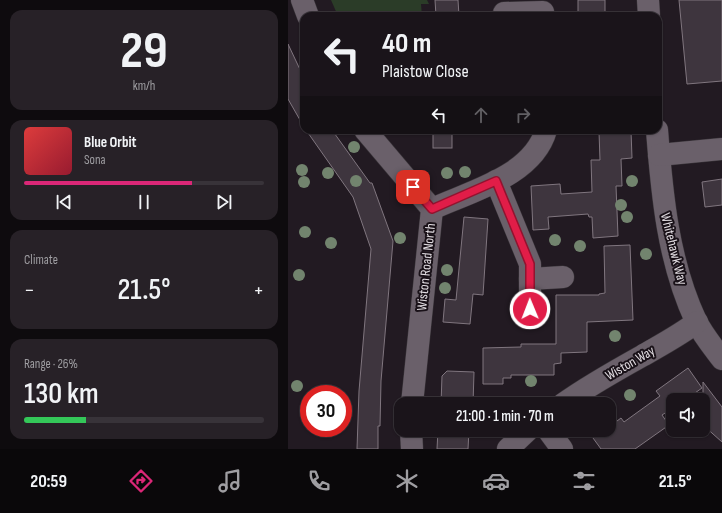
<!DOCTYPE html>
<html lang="en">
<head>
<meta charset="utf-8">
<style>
	:root { --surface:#1a141a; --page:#272127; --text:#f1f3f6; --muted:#9f9ea2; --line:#383339; --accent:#db2777 }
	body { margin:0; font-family:"Sofia Sans Condensed",sans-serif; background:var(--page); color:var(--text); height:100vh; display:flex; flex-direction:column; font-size:15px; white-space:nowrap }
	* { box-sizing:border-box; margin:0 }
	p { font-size:13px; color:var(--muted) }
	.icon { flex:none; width:22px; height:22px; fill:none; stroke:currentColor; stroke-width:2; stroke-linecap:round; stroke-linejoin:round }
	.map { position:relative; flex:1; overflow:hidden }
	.panel { display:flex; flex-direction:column; gap:10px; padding:10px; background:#0e0b0e; width:288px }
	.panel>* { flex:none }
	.top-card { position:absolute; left:12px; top:12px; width:362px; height:122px; border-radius:12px; box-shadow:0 1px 3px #0004,0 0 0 1px var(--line); background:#1a141a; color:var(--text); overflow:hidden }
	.controls { position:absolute; left:378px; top:393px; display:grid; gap:8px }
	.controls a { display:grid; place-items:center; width:44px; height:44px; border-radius:8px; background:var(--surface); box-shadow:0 1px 3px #0004,0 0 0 1px var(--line); font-size:20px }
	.speed { position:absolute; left:12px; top:385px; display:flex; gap:8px; font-size:20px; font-weight:700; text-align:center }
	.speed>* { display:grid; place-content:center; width:52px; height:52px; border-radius:50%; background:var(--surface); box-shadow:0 1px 3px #0004,0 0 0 1px var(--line); line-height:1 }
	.speed .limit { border:6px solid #d22; background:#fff; color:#111 }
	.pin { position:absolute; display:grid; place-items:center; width:34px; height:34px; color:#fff; margin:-17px; border-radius:8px; box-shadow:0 2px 6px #0006 }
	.me { position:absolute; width:44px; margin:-22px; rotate:359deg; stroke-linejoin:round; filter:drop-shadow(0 0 3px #0008) }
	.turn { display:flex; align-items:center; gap:14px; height:84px; padding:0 16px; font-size:18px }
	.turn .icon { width:52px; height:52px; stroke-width:2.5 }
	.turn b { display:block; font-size:28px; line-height:34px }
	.lanes { display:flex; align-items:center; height:38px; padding:0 16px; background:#0003; justify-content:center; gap:20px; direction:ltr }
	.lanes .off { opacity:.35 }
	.big { font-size:30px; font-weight:600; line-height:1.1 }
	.panel .widget { flex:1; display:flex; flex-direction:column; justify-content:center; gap:6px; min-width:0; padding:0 14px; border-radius:12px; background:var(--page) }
	.panel .dial { align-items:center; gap:0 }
	.dial b { font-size:52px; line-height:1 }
	.song { display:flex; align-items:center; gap:12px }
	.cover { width:48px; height:48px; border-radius:6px; background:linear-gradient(135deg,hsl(0 70% 55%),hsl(350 70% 35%)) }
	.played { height:4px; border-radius:2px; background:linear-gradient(90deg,var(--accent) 70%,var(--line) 70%) }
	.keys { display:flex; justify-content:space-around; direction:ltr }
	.heat { display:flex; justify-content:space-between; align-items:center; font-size:22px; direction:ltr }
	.charge { height:6px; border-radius:3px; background:linear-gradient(90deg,#34c759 26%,var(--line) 0) }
	.trip { position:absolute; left:106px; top:397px; width:222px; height:40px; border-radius:12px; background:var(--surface); box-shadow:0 1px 3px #0004,0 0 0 1px var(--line); font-weight:600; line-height:40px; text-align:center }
	.tab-bar { display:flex; height:64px; justify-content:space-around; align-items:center; background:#0a080a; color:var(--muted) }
	.tab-bar .icon { width:28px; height:28px }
	.tab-bar .selected { color:var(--accent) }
	.tab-bar b { font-size:18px; color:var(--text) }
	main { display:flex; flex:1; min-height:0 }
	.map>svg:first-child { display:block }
	.green { fill:#2b3c28 }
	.building { fill:#3e353e; stroke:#80767f }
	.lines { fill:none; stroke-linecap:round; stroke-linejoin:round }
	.minor-casing { stroke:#3a353a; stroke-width:23 }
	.minor { stroke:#6a606a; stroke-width:22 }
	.tree { fill:#72846e }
	.route-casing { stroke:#92132f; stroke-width:10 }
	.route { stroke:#e11d48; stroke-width:7 }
	.labels { text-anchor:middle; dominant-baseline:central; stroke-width:4; stroke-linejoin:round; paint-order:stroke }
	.street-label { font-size:14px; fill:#e2dde2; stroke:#191118 }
</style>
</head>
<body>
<main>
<section class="panel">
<div class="widget dial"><b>29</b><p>km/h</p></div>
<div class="widget">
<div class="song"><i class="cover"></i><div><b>Blue Orbit</b><p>Sona</p></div></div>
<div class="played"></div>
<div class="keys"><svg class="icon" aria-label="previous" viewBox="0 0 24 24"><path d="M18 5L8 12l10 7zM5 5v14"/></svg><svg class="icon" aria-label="pause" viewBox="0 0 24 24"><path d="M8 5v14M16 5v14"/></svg><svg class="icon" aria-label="next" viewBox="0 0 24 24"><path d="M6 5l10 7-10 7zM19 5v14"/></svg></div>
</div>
<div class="widget"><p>Climate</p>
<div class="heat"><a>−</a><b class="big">21.5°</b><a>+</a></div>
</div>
<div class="widget"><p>Range · 26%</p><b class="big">130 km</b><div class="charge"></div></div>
</section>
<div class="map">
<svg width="434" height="449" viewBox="0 0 434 449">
	<rect width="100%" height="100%" fill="#221a22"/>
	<polygon class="green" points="43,0 139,0 141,4 133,4 134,16 50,16"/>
	<g class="building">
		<polygon points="147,0 170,0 171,16 148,16"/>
		<rect x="290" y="0" width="27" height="16"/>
		<polygon points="391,0 434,0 434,81 399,84"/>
		<polygon points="0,44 16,78 16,127 0,99"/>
		<polygon points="18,130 44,130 82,183 84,183 105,241 93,381 92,426 90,426 90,449 69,449 71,391 83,249 65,197"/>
		<rect x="145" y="130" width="19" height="18"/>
		<polygon points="343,131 344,158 333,159 334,186 328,186 330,236 305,238 304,217 301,217 300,214 260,217 261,229 245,230 243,186 272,184 273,194 304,192 303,160 312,160 311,132"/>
		<polygon points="434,179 434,205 417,207 414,182"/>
		<polygon points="176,217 200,219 195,295 185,294 182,324 155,322 157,299 168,300"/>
		<polygon points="342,245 345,320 299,322 299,352 273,353 273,363 266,364 266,375 223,375 223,378 215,378 215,384 195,384 195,348 233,347 233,344 268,344 268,295 311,295 311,294 317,293 316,246"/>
		<polygon points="400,368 414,388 397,400 385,400 385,408 374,415 381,425 347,449 313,449 305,438 317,430 321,430 321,427 333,418 336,422 372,396 368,391"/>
		<polygon points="159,371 186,372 185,404 153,404 154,376"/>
		<polygon points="415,382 434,407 434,442 415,425"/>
		<polygon points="150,430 181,430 180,449 149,449"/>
	</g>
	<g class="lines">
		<g class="minor-casing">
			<g id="minor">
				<polyline points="14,0 20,16"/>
				<polyline points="360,0 361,16"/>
				<polyline points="216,13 255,12"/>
				<polyline points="77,130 144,209 124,404"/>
				<path d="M369 130C374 195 380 261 408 321 415 335 425 347 434 359"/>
				<polyline points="371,155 434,149"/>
				<polyline points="208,181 242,264 242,309"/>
				<path d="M144 209C183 191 245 176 258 130"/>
				<polyline points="242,279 275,277"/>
				<path d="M275 404C300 386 327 371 354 356 373 345 392 335 409 322"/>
				<polyline points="123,430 124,449"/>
				<polyline points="260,430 274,449"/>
				<polyline points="220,449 240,430"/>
			</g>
		</g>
		<use href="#minor" class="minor"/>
	</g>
	<g class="tree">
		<circle cx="66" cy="147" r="6"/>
		<circle cx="14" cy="170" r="6"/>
		<circle cx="177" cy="172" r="6"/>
		<circle cx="40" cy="173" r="6"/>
		<circle cx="159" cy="173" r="6"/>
		<circle cx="68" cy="181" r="6"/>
		<circle cx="344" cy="181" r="6"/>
		<circle cx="16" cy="182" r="6"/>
		<circle cx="333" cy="205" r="6"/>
		<circle cx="339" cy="217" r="6"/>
		<circle cx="17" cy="232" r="6"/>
		<circle cx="112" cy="238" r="6"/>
		<circle cx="267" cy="240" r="6"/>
		<circle cx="43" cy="243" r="6"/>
		<circle cx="292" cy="246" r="6"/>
		<circle cx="358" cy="254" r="6"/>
		<circle cx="159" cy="270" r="6"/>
		<circle cx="11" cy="275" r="6"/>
		<circle cx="157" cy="288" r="6"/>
		<circle cx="327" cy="336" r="6"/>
		<circle cx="243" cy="381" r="6"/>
		<circle cx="9" cy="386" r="6"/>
		<circle cx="342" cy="395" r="6"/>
	</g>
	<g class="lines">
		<g class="route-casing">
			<polyline id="route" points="125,187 144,209 208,181 242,264 242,309"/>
		</g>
		<use href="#route" class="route"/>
	</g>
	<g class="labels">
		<g class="street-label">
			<text transform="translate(386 249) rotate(76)">Whitehawk Way</text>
			<text transform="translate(138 267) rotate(-84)">Wiston Road North</text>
			<text transform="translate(342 363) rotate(-30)">Wiston Way</text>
		</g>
	</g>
</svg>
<div class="controls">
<a><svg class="icon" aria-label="sound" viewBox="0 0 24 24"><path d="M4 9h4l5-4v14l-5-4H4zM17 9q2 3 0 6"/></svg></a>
</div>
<div class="speed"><div class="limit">30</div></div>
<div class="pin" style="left:125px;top:187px;background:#d93025"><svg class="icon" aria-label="arrive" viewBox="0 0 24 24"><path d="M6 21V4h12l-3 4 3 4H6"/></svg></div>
<svg class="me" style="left:242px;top:309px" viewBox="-20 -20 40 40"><circle r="17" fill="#e11d48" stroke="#fff" stroke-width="3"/><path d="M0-11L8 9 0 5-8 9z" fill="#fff"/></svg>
<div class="trip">21:00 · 1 min · 70 m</div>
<div class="top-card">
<div class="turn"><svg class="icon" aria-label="left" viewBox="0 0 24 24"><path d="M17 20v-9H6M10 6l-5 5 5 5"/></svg><div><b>40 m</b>Plaistow Close</div></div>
<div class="lanes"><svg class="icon" aria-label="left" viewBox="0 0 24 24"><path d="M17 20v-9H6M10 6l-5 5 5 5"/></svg><svg class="icon off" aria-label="ahead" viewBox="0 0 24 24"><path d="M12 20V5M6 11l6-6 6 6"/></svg><svg class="icon off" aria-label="right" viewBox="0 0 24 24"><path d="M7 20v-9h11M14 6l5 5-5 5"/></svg></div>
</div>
</div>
</main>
<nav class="tab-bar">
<b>20:59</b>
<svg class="icon selected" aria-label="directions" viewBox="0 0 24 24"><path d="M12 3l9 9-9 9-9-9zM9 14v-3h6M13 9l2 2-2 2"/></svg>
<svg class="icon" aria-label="music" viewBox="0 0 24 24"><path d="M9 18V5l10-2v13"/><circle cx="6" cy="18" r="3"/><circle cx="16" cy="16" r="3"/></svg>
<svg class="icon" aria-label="phone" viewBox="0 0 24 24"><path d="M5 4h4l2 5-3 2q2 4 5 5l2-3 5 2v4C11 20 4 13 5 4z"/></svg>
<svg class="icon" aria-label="climate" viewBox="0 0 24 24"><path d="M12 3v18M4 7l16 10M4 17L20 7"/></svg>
<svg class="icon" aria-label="car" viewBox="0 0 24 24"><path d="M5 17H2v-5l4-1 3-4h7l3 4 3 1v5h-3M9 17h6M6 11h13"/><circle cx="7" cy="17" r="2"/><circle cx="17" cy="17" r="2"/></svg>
<svg class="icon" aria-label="filters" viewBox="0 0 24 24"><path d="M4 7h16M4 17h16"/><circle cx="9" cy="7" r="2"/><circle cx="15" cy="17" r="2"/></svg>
<b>21.5°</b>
</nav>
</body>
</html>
